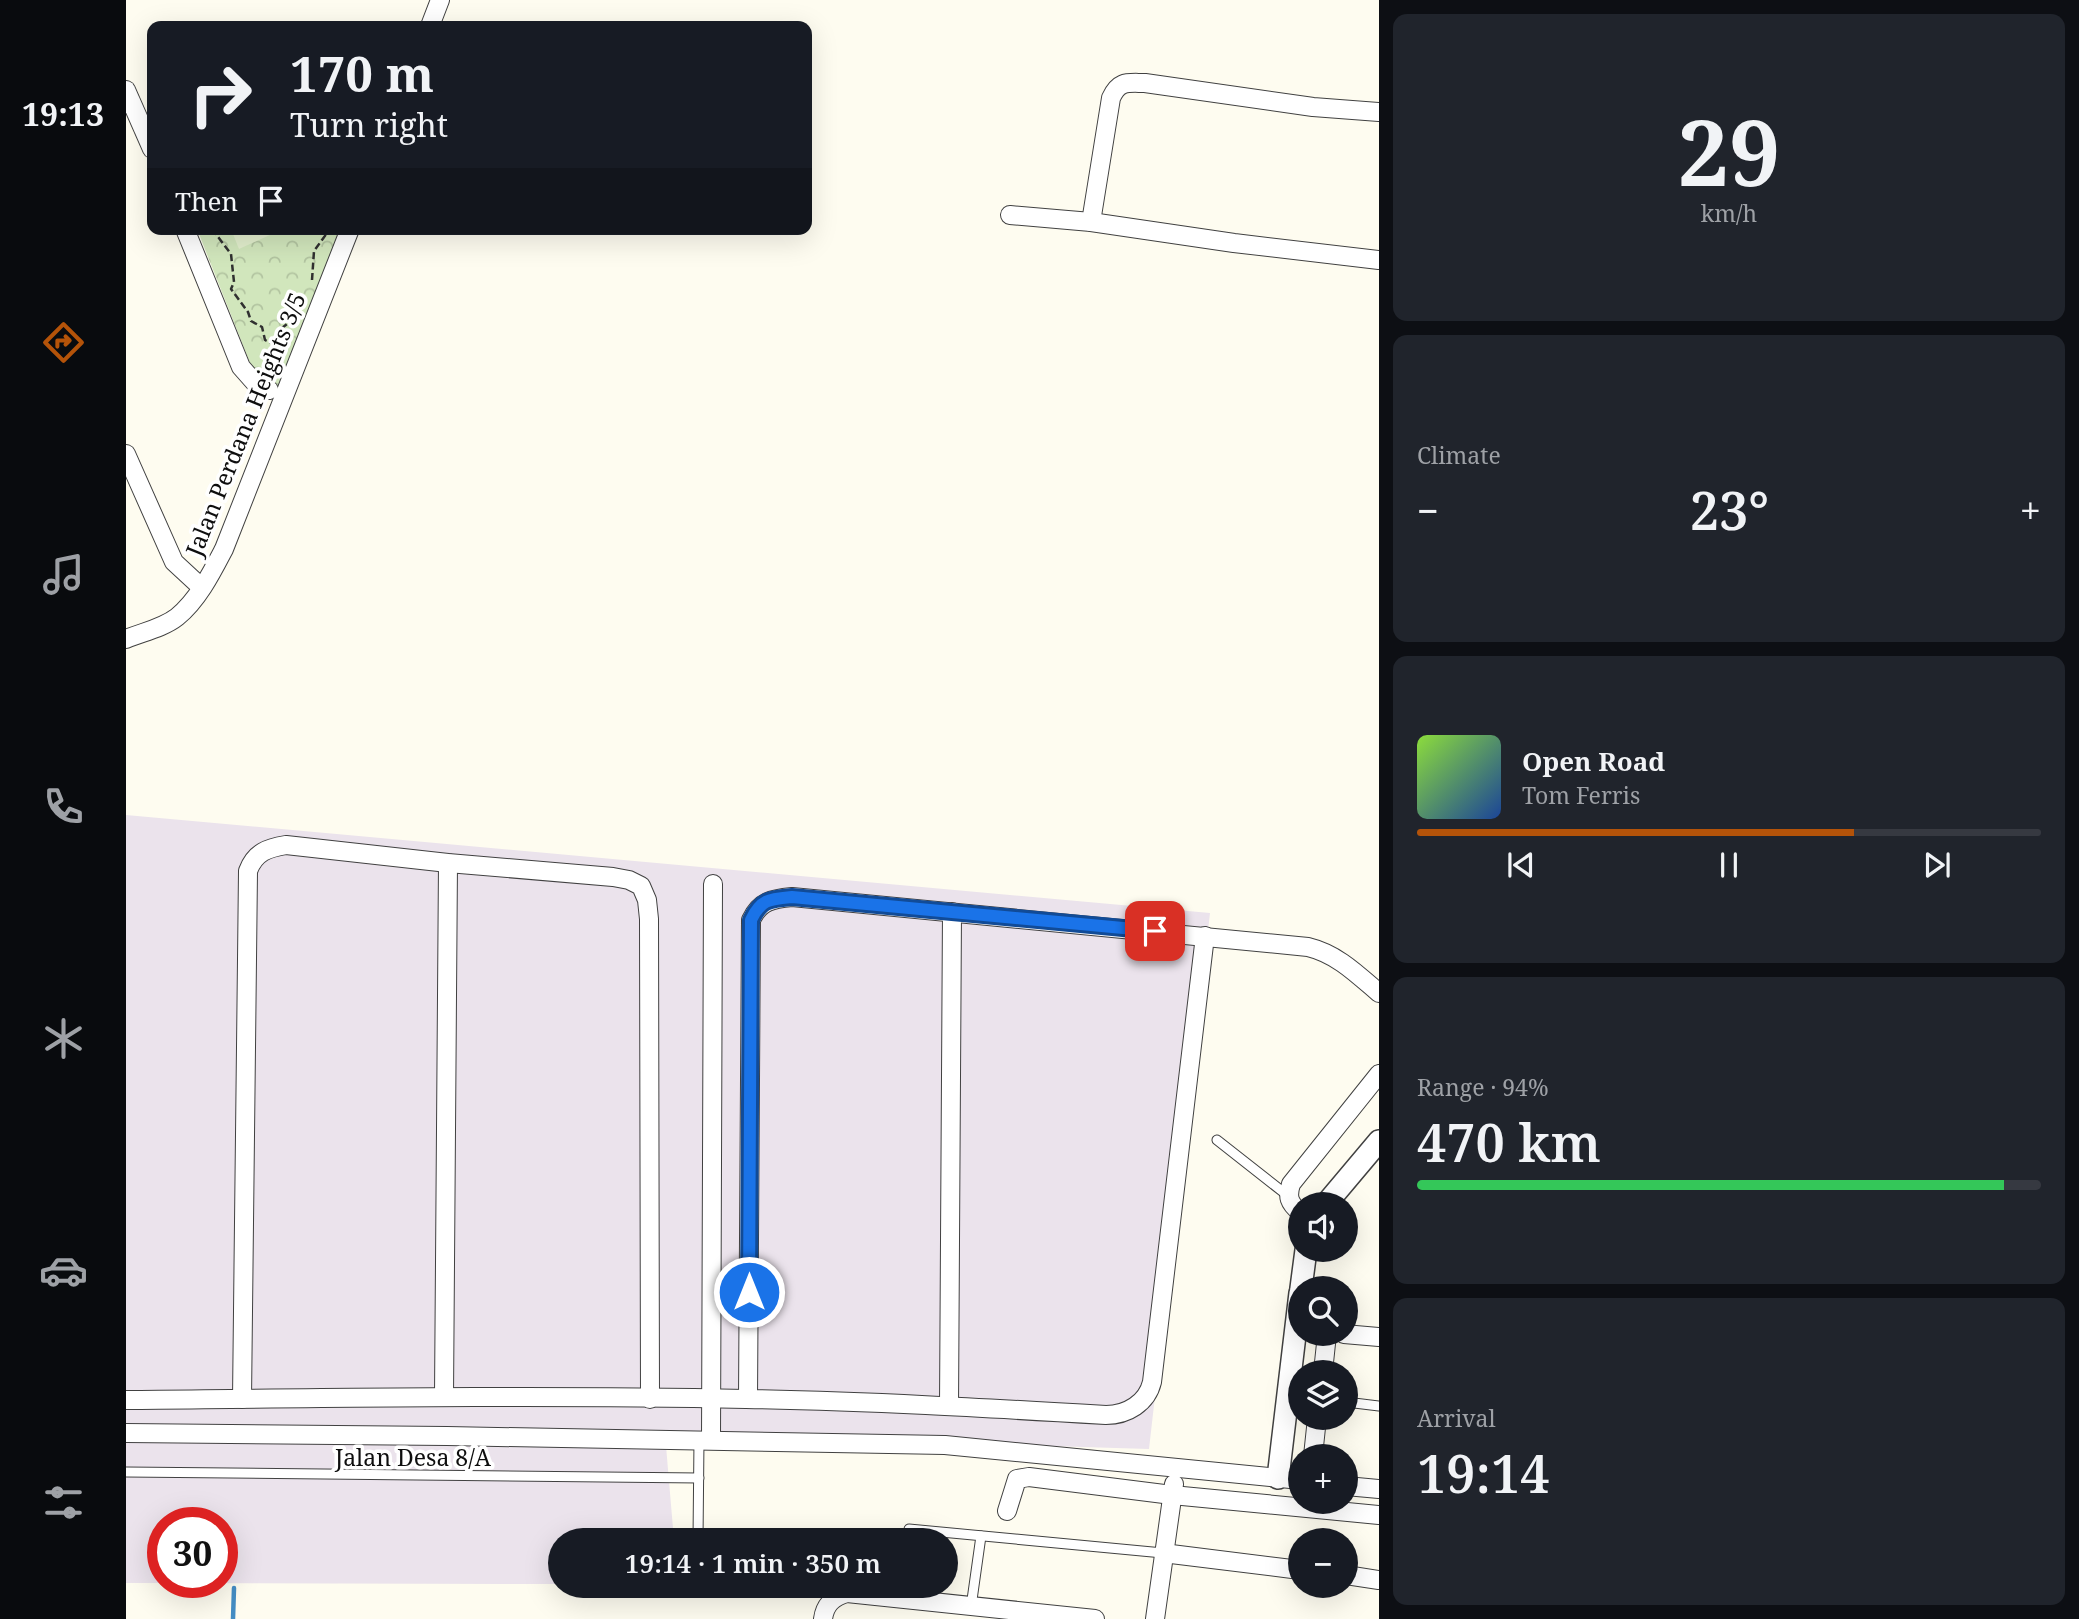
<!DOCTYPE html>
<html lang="en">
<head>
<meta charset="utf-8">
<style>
	:root { --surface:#171b24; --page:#20242c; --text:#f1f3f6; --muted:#9ea1a6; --line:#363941; --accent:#b45309 }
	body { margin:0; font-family:"Noto Serif",serif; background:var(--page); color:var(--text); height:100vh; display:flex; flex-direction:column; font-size:26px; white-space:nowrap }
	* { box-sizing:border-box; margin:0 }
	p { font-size:23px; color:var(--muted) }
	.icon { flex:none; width:38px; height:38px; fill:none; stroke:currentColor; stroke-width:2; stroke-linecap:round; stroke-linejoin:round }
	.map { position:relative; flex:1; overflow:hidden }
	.panel { display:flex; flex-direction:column; gap:14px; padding:14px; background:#0d0f14; width:700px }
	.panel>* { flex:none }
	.banner { position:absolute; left:21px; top:21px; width:665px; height:214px; border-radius:14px; box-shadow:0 7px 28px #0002; background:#171b24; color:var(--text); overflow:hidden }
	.fabs { position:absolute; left:1162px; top:1192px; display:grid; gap:14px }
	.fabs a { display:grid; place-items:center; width:70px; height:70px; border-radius:50%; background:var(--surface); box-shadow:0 7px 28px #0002; font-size:35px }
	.speed { position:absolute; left:21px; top:1507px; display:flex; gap:14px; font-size:35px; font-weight:700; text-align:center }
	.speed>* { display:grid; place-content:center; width:91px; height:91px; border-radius:50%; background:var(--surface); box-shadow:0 7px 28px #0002; line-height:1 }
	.speed .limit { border:10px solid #d22; background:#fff; color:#111 }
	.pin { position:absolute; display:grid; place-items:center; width:60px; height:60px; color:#fff; margin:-30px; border-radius:14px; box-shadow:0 4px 10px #0006 }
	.me { position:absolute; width:77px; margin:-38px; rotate:0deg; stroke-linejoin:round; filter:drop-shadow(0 0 5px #0008) }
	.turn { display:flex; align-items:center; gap:24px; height:147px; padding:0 28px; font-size:32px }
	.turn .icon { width:91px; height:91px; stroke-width:2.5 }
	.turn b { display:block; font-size:49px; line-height:60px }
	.then { display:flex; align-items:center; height:66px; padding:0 28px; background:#0003; gap:14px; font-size:26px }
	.big { font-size:52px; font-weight:600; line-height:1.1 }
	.panel .card { flex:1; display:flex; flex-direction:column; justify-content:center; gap:10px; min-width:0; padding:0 24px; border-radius:14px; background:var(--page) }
	.panel .dial { align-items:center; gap:0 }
	.dial b { font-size:91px; line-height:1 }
	.song { display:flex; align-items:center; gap:21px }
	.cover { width:84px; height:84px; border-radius:10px; background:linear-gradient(135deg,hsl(90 70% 55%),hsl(220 70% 35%)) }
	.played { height:7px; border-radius:4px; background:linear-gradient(90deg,var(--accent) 70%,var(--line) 70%) }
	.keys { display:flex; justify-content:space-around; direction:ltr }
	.heat { display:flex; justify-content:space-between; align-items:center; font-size:38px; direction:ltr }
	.charge { height:10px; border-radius:5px; background:linear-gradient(90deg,#34c759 94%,var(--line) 0) }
	.trip { position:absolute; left:422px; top:1528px; width:410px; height:70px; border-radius:35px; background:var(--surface); box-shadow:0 7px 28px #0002; font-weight:600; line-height:70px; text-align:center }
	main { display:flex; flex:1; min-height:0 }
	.tabs { display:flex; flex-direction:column; width:126px; justify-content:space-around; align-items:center; background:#090b0e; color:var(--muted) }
	.tabs .icon { width:49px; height:49px }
	.tabs .selected { color:var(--accent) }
	.tabs b { font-size:32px; color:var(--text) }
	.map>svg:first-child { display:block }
	.industrial { fill:#ebe3ec; fill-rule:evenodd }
	.park { fill:url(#park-crowns) }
	.pitch { fill:#e2eecd }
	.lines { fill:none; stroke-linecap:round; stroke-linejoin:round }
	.stream { stroke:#448dc4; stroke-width:4.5 }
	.service-casing { stroke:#414141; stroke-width:11 }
	.minor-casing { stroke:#414141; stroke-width:20 }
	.tertiary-casing { stroke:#414141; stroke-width:24 }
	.path { stroke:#303030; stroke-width:2.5; stroke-dasharray:7 3.5; stroke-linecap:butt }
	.service { stroke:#fff; stroke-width:9 }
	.minor { stroke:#fff; stroke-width:18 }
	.tertiary { stroke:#fff; stroke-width:21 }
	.route-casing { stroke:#114b97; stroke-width:18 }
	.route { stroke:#1a73e8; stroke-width:12 }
	.labels { text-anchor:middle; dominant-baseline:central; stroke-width:7; stroke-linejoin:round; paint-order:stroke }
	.street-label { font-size:23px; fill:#0e0e0e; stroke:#fff }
</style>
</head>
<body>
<main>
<nav class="tabs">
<b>19:13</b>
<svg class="icon selected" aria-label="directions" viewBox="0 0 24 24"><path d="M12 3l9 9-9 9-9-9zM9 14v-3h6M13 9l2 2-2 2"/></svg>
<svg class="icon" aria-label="music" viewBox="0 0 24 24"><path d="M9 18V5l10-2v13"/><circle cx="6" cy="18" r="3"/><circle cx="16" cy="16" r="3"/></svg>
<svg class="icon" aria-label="phone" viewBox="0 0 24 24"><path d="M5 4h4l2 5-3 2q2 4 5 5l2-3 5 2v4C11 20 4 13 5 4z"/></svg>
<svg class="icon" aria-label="climate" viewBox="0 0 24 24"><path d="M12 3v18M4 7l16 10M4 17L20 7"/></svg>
<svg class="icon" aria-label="car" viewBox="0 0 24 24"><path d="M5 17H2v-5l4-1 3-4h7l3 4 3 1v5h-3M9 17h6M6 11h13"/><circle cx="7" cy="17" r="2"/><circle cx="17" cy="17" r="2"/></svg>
<svg class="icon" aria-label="filters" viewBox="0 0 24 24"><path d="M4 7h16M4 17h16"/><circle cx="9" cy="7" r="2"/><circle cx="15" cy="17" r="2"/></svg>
</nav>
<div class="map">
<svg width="1253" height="1619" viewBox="0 0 1253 1619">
	<defs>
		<pattern id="park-crowns" width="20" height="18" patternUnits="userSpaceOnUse" patternTransform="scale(1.75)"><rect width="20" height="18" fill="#d1e6bc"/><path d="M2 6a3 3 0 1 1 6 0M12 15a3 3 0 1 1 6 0" fill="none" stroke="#b2c4a0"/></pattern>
	</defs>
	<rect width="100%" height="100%" fill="#fefcf0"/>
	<path class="industrial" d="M0 815 1084 913 1023 1449 539 1434 548 1540H434V1584L0 1583ZM37 1522H96V1582H37Z"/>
	<polygon class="park" points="71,229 215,229 154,387 139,381 124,363"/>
	<polygon class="pitch" points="105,229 157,229 113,249"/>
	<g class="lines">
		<polyline class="stream" points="107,1619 108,1588"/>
		<g class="service-casing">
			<g id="service">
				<polyline points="1091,1140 1161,1195"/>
				<polyline points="1220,1402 1253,1406"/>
				<polyline points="0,1472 573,1478"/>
				<polyline points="783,1529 1037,1553"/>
				<polyline points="572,1540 573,1440"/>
				<polyline points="845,1607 855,1536"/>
			</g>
		</g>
		<g class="minor-casing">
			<g id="minor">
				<polyline points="304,26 314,0"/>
				<polyline points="0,90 26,149"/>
				<polyline points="884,215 965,222 1108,243 1253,260"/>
				<path d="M965 222 985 98C993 80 1002 83 1019 83L1187 107 1253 112"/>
				<polyline points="59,229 115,367 130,384 143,390"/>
				<polyline points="0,454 48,562 75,587"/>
				<path d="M0 639C17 632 37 628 51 617 72 600 86 572 98 549L224 229"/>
				<path d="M1174 1212C1163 1203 1161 1197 1165 1184L1253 1074"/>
				<polyline points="1218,1334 1253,1337"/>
				<polyline points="1197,1372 1201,1334"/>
				<polyline points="318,1396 322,863"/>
				<path d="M116 1399 122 871C129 852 142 848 160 845L322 863 487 877 503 880 515 886 521 900 523 919 524 1399"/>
				<path d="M622 1399 625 920C634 901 646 899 666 897L1182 947C1211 954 1231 974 1253 993"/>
				<path d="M0 1400C207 1398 413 1395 620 1399 740 1401 860 1408 980 1415 1001 1415 1021 1403 1026 1382L1079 936"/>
				<polyline points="823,1406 826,912"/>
				<polyline points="0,1433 321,1436 819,1445 1174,1480"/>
				<polyline points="585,1440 587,884"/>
				<polyline points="1187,1456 1191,1418"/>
				<polyline points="1220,1486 1253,1489"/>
				<polyline points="881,1511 891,1479 903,1477 1046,1495 1253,1515"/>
				<polyline points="1037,1553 1174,1570"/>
				<polyline points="1220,1575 1253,1580"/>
				<path d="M697 1619C699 1604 707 1597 721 1593L969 1619"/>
				<polyline points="1029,1619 1048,1484"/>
			</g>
		</g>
		<g class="tertiary-casing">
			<g id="tertiary">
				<polyline points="1200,1204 1253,1141"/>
				<polyline points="1175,1288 1180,1250"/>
				<polyline points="1152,1478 1174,1293"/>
			</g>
		</g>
		<g class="path">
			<polyline points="86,229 105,254 108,282 105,289 122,312 125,321 136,327 139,340 147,344 156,328 172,315"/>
			<polyline points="186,280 188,251 204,229"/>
		</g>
		<use href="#service" class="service"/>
		<use href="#minor" class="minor"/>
		<use href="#tertiary" class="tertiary"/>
	</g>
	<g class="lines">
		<g class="route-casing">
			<path id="route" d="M623 1292 625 920C635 899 644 899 666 897L1029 931"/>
		</g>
		<use href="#route" class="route"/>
	</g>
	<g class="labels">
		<g class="street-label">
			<text transform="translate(119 424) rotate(-68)">Jalan Perdana Heights 3/5</text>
			<text x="287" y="1457">Jalan Desa 8/A</text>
		</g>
	</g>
</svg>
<div class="fabs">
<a><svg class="icon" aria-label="sound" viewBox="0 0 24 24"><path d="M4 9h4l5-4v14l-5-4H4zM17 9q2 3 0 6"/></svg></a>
<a><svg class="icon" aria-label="search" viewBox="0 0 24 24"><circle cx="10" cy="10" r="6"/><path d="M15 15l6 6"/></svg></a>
<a><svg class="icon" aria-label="layers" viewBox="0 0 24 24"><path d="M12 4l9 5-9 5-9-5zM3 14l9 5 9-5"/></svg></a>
<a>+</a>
<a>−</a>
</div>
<div class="speed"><div class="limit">30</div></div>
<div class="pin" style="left:1029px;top:931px;background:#d93025"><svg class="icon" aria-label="arrive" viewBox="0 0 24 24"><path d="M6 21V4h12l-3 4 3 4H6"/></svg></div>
<svg class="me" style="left:623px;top:1292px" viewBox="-20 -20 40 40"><circle r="17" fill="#1a73e8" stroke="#fff" stroke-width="3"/><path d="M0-11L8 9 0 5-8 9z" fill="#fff"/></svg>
<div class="trip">19:14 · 1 min · 350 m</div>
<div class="banner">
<div class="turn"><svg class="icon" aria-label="right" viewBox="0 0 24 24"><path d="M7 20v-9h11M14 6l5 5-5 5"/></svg><div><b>170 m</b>Turn right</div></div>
<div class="then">Then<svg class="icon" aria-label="arrive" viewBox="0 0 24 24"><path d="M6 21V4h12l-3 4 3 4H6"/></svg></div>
</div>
</div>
<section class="panel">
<div class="card dial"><b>29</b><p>km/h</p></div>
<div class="card"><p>Climate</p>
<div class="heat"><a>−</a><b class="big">23°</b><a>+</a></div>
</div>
<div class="card">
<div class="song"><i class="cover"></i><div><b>Open Road</b><p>Tom Ferris</p></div></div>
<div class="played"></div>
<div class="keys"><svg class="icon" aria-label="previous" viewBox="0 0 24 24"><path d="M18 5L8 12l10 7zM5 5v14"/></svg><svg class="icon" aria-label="pause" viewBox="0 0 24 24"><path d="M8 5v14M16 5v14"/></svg><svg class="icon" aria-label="next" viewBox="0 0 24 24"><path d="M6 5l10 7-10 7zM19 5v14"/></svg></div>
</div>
<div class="card"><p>Range · 94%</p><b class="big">470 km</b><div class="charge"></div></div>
<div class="card"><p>Arrival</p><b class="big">19:14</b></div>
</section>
</main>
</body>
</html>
